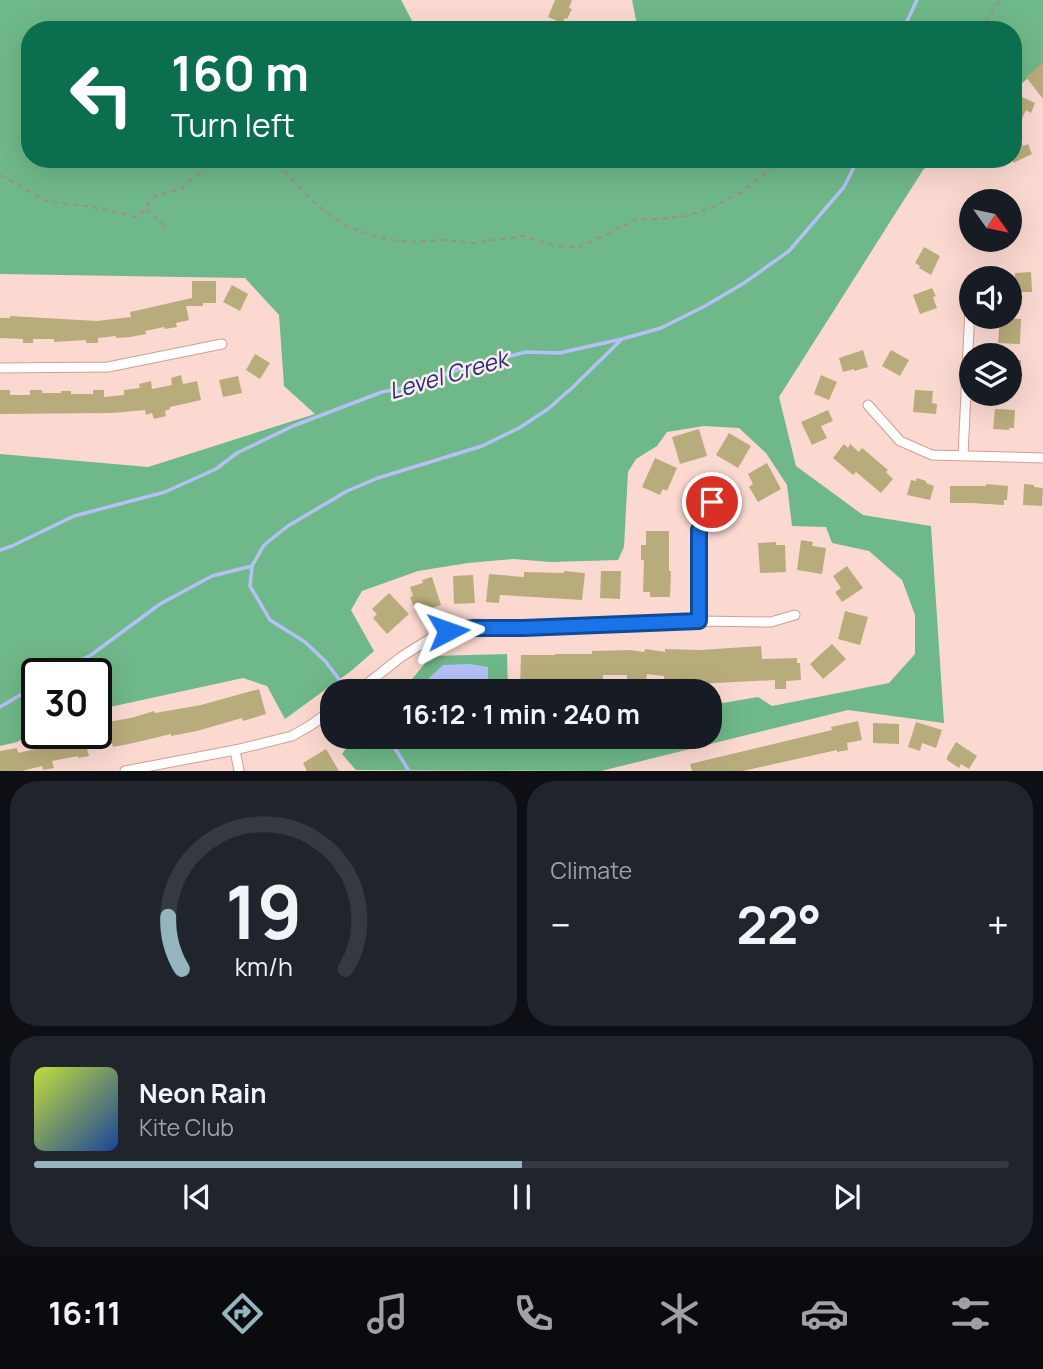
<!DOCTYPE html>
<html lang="en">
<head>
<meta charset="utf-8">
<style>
	:root { --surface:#171b24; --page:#20242c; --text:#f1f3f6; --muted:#9ea1a6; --line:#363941; --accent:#94b5be }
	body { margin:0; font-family:Manrope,sans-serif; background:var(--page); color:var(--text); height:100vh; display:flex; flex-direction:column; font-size:26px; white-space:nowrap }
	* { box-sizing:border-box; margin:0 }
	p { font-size:23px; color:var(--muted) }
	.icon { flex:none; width:38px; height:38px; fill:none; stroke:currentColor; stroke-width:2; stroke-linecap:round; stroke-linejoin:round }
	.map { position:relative; height:771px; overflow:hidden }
	.sheet { display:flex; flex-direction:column; gap:10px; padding:10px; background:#0d0f14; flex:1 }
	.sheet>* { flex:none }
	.hud { position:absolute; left:21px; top:21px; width:1001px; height:147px; border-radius:28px; box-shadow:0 7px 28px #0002; background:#0b6e4f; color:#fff; overflow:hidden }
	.needle { width:46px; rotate:123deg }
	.fabs { position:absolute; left:959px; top:189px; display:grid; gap:14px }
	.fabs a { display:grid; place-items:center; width:63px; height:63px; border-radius:50%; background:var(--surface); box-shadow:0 7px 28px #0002; font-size:35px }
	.speed { position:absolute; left:21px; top:658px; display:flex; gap:14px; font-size:35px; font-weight:700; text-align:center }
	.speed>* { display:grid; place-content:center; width:91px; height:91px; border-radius:50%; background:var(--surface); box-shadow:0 7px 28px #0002; line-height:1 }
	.speed .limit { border:4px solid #111; border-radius:10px; background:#fff; color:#111 }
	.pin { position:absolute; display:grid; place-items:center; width:60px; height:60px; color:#fff; margin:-30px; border:4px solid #fff; border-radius:50%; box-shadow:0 2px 7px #0007 }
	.me { position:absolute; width:77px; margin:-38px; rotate:86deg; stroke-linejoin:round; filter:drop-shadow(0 0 5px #0008) }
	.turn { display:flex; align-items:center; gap:24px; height:147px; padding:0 35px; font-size:32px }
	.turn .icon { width:91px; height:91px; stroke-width:2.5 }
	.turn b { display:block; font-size:49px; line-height:60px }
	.big { font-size:52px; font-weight:700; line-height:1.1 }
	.sheet .tile { flex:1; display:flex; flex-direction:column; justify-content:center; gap:10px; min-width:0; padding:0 24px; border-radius:28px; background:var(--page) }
	.sheet .dial { align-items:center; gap:0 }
	.dial svg { height:182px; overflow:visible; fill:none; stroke:var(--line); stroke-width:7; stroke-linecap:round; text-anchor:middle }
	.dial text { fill:var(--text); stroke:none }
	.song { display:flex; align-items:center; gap:21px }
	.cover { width:84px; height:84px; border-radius:10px; background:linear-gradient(135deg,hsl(70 70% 55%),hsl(220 70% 35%)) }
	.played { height:7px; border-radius:4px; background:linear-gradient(90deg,var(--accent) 50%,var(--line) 50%) }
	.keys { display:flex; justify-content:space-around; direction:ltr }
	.heat { display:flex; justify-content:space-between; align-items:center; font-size:38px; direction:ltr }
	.sheet .tiles { flex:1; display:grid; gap:10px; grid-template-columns:1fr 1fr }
	.tile:last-child { grid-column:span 2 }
	.trip { position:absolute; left:320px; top:679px; width:402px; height:70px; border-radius:28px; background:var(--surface); box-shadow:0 7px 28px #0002; font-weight:700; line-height:70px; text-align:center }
	.tabs { display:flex; height:112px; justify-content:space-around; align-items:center; background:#090b0e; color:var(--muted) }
	.tabs .icon { width:49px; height:49px }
	.tabs .active { color:var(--accent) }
	.tabs b { font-size:32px; color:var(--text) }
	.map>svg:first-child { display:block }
	.forest { fill:#6fb889 }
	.water { fill:#b4c0f8 }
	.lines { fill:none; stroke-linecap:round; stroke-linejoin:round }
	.stream { stroke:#b4c0f8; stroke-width:3.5 }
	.building { fill:#b9ac7c }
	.street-casing { stroke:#d39e91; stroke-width:11 }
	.path { stroke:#a68a83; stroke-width:2; stroke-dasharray:5 5; stroke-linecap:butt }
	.street { stroke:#fff; stroke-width:9 }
	.route-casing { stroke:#114b97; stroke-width:18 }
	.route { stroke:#1a73e8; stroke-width:12 }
	.labels { text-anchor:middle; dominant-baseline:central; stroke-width:5; stroke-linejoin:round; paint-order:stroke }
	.water-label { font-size:23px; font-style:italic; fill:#292e7c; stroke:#f8ece9 }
</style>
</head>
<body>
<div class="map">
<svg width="1043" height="771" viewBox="0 0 1043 771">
	<rect width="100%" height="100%" fill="#fbd9d1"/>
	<g class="forest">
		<polygon points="0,0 401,0 417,30 30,30 30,159 935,159 923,170 779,397 796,466 863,515 931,526 944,723 848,710 601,771 356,770 342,754 354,737 710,737 711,705 758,697 772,706 889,683 915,654 915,615 902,580 869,551 832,543 826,527 792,526 787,485 766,453 739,428 704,426 667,432 657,446 636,459 628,472 624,547 618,560 551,562 513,559 468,563 418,571 362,591 351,610 374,651 351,671 285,719 267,686 243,678 96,710 96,674 37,674 37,731 17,742 0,746 0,454 148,467 315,414 284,386 279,315 245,278 0,274"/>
		<polygon points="632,0 1043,0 1043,65 1013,91 1013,30 638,30"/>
		<polygon points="507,654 508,691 410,691 412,679 431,656"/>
	</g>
	<polygon class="water" points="470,664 488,667 488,691 435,691 426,681 443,665"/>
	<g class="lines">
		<g class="stream">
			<polyline points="903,30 917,0"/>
			<polyline points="0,550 12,546 74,516 165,492 216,469 237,453 293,426 382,392 408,387 467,367 526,352 559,353 622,339 661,328 705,306 744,283 789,251 844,187 858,159"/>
			<polyline points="54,674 91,655 160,604 212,576 252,566"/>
			<polyline points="341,682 326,662 305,642 270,620 250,586 252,566 264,545 288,526 347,491 378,478 482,446 519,428 548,409 573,387 621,340"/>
			<polyline points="0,707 37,685"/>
			<polyline points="388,737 409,771"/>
		</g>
	</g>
	<g class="building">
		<polygon points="555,0 572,0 569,8 572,9 567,19 565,18 562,23 548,17"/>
		<polygon points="1043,63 1043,99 1026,77"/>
		<polygon points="1013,93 1035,103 1031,113 1026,110 1021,121 1013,117"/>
		<polygon points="1013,126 1023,146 1028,144 1032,154 1013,163"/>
		<polygon points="924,247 940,256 931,275 919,268 920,266 915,263"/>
		<polygon points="1031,272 1032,292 1015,292 1015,273"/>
		<polygon points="192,281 216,281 216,303 203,303 203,306 186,306 189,320 176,323 177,327 165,329 164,327 145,331 146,334 130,337 116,338 116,336 98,338 98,343 86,343 86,340 54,342 54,339 33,339 33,343 23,343 23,339 0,338 0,318 10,318 10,316 97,321 131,317 130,312 192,298"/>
		<polygon points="232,285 248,294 240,311 223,302"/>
		<polygon points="932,288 936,296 933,297 937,308 920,314 913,295"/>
		<polygon points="1000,318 1021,319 1020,344 998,343"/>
		<polygon points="863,350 868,367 854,371 854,369 843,372 839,358"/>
		<polygon points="891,350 909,360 900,376 882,366"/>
		<polygon points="255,354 270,363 260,379 246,370"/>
		<polygon points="1010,360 1021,360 1020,386 1010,385"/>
		<polygon points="181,375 183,384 197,381 201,400 170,407 170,409 165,411 166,416 154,419 152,413 146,415 145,410 113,413 0,414 0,390 10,390 10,395 30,395 30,390 42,390 42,393 61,393 61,391 71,391 71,394 93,394 93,390 104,390 104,397 124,395 124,390 140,388 139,384 151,381 152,389 172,385 171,378"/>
		<polygon points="821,375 837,382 829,400 814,394"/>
		<polygon points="238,376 242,393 223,397 219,380"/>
		<polygon points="915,390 933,391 932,403 937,404 936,414 913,412"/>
		<polygon points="995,409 1015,410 1014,428 1009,428 1009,430 993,429"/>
		<polygon points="828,410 833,421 821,426 827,438 812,445 801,422"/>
		<polygon points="699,429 707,456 680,464 672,437"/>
		<polygon points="729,433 751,446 738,468 716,455"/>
		<polygon points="844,444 848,448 850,444 859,452 862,448 888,470 886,472 893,479 881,493 856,472 853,475 833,458"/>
		<polygon points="655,458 677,468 667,491 663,489 660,495 642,487"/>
		<polygon points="767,463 781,489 758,502 749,487 753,484 748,474"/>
		<polygon points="917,478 926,481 926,483 934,486 930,500 907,495 911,480 916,481"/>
		<polygon points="986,484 1008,486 1007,500 1004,500 1004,505 971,503 950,503 950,486 986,486"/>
		<polygon points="1024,484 1034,485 1034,487 1043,488 1042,506 1023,505"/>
		<polygon points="646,531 669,531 669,571 671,571 670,597 650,597 650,592 643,592 644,560 641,560 641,545 646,545"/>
		<polygon points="801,540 813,542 812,546 826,548 822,574 797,570"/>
		<polygon points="776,542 776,545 785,545 786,572 760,573 758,543"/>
		<polygon points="847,566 863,588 842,602 835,592 841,588 833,576"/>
		<polygon points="564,571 585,573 582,600 500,595 499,603 486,602 489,574 524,577 524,572 564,573"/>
		<polygon points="601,571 621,571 620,599 600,598"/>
		<polygon points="473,575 475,603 454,604 453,576"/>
		<polygon points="432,577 441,605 416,613 410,597 413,596 410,587 423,583 422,580"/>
		<polygon points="389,593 409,614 387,634 373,618 377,614 372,609"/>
		<polygon points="845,611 868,617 860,645 838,639"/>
		<polygon points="832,644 846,659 823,679 810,664"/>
		<polygon points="761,646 762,659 797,658 797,663 800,663 801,680 786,681 786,689 775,689 775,680 697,684 664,683 664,676 647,674 646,682 627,679 627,675 603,675 603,682 581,682 581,687 545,687 545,690 520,690 521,655 555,655 555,654 592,654 592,651 630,650 644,652 645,649 665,652 665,649 700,650"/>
		<polygon points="259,689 266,714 243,721 242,718 197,731 171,736 171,734 129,744 113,747 112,744 87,749 89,756 78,758 78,756 52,761 54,768 43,770 42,766 22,771 0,771 0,751 17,748 18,753 40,748 38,743 59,738 58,733 96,733 96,724 131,718 154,711 155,713 201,705"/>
		<polygon points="858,721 862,740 847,743 848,750 837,752 837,750 743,771 692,771 690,764 832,730 831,727"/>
		<polygon points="916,722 942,730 936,748 922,743 920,751 908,747"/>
		<polygon points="873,723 899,724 899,744 873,743"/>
		<polygon points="956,742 977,756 969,769 961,764 959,768 947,760 947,757"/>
		<polygon points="326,749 339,771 307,771 303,763"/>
	</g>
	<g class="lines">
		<g class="street-casing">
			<g id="street">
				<polyline points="0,368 108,367 222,344"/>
				<polyline points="868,405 900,441 932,455 1043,458"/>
				<polyline points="963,456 971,286"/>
				<polyline points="699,621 699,530 712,502"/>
				<polyline points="358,691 401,657 433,637 448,630 474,628 522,628 699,621 771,622 795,615"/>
				<polyline points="235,750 239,771"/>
				<polyline points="125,771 235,750 292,736 311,725 332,710"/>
			</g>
		</g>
		<g class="path">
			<polyline points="980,30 1000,0"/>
			<polyline points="269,159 282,168 309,198 332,217 349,227 379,238 408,242 444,240 472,243 524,236 555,246 580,247 637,219 661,219 686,216 713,207 741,192 783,159"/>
			<polyline points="0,175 47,201 99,208 137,217 155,196 181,189 214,159"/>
			<polyline points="146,209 167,229"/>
		</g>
		<use href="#street" class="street"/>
	</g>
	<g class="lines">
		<g class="route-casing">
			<polyline id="route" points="448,631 474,628 523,628 699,621 699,530 712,502"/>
		</g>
		<use href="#route" class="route"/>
	</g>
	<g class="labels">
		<g class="water-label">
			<text transform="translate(448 374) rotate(-16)">Level Creek</text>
		</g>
	</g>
</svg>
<div class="fabs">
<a><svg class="needle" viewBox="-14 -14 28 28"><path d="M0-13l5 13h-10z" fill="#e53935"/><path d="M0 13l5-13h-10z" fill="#9ea1a6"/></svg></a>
<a><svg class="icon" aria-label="sound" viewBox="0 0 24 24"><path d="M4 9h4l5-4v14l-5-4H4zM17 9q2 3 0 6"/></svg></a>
<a><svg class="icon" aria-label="layers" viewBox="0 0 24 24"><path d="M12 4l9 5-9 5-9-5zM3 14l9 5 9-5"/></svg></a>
</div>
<div class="speed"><div class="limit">30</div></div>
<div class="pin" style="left:712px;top:502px;background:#d93025"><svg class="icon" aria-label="arrive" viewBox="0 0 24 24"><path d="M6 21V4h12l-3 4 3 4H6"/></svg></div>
<svg class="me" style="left:448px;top:631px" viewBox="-20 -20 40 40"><path d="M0-17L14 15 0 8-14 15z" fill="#1a73e8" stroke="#fff" stroke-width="4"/></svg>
<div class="trip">16:12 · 1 min · 240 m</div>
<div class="hud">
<div class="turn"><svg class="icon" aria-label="left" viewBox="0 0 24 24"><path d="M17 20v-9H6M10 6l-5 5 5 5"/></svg><div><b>160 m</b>Turn left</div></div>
</div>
</div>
<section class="sheet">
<div class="tiles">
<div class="tile dial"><svg viewBox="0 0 100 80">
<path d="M14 69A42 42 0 1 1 86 69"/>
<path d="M14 69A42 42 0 0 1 8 46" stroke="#94b5be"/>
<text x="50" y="56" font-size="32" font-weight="700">19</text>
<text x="50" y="72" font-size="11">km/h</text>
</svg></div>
<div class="tile"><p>Climate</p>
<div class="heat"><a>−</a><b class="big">22°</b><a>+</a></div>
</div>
<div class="tile">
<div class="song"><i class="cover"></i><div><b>Neon Rain</b><p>Kite Club</p></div></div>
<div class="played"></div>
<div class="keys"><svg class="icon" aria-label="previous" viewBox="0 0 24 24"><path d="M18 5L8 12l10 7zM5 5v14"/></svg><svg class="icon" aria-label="pause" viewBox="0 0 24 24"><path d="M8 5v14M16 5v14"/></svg><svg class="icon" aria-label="next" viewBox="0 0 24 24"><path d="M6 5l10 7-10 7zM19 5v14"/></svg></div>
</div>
</div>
</section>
<nav class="tabs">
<b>16:11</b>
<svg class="icon active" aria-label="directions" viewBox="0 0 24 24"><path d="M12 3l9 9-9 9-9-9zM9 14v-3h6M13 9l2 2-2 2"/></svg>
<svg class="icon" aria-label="music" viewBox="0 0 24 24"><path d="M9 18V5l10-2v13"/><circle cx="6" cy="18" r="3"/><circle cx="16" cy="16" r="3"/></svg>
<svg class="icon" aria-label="phone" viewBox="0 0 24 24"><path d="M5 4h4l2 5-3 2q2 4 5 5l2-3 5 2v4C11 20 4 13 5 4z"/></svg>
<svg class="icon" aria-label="climate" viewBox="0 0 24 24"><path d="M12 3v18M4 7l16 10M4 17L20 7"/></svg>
<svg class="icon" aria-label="car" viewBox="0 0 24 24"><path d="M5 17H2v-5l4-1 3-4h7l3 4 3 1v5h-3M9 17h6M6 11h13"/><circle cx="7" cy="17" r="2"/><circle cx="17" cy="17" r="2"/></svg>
<svg class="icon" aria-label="filters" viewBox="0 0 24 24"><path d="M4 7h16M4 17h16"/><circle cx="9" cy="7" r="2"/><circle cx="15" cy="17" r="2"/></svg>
</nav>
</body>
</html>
